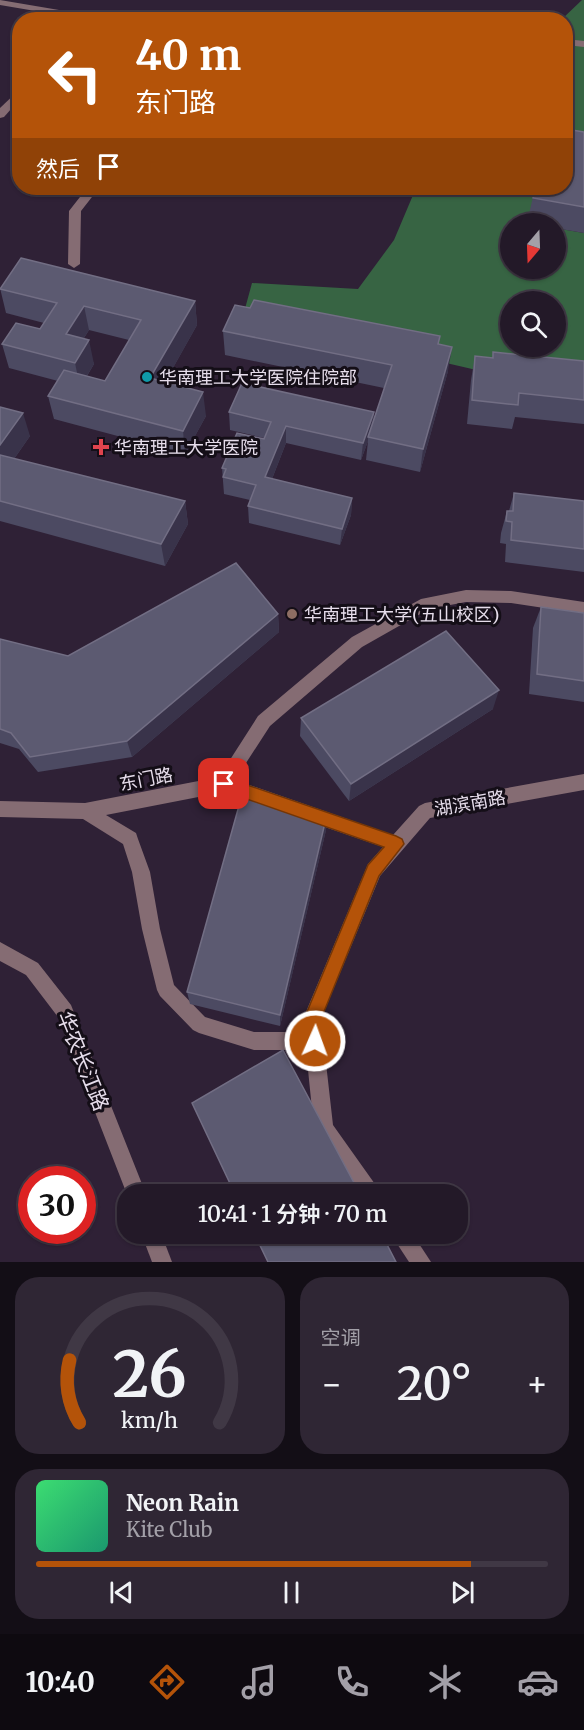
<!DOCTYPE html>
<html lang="zh">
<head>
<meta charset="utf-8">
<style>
	:root { --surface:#231928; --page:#2f2634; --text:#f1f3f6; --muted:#a3a0a8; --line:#403845; --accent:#b45309 }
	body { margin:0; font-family:Merriweather,"Noto Sans SC",serif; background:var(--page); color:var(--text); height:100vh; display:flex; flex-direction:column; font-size:22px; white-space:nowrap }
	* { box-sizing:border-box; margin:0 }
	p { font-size:20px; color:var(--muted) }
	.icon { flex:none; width:33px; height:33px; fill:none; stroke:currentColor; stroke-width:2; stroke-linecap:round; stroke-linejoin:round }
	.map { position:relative; height:1262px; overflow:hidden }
	.drawer { display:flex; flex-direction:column; gap:15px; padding:15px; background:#130e16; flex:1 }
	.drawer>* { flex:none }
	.top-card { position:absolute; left:12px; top:12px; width:561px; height:183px; border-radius:24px; box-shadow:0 2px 4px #0004,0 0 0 2px var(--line); background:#b45309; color:#fff; overflow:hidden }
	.needle { width:39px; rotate:199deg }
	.tools { position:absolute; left:500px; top:213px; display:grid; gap:12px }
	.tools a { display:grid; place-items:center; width:66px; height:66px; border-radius:50%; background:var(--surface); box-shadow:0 2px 4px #0004,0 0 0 2px var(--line); font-size:30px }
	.speed { position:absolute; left:18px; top:1166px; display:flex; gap:12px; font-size:30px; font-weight:700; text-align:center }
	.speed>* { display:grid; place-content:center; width:78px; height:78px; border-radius:50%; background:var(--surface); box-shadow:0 2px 4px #0004,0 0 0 2px var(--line); line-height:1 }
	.speed .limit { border:9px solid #d22; background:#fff; color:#111 }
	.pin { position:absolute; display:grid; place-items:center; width:51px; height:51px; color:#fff; margin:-26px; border-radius:12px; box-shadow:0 3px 9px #0006 }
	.me { position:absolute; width:66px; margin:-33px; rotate:2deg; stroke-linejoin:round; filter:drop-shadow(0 0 4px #0008) }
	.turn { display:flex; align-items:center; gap:21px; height:126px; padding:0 24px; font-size:27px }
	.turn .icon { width:78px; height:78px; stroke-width:2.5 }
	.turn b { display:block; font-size:42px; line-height:51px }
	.then { display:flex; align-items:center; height:57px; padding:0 24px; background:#0003; gap:12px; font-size:22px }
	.big { font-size:45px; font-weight:600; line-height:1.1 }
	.drawer .card { flex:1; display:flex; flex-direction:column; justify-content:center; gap:9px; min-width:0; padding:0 21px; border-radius:24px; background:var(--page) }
	.drawer .dial { align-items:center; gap:0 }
	.dial svg { height:156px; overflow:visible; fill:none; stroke:var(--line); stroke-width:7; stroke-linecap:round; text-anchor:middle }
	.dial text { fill:var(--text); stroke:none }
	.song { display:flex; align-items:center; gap:18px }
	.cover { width:72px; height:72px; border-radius:9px; background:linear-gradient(135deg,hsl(140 70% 55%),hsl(160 70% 35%)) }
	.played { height:6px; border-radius:3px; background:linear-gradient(90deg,var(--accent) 85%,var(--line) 85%) }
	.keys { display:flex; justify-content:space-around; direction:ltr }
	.heat { display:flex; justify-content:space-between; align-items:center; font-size:33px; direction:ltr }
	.drawer .tiles { flex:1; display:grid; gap:15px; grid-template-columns:1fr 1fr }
	.card:last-child { grid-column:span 2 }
	.trip { position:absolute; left:117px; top:1184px; width:351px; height:60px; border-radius:24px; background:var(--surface); box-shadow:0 2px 4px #0004,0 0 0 2px var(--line); font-weight:600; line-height:60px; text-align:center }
	.dock { display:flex; height:96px; justify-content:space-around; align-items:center; background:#0e0a10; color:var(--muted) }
	.dock .icon { width:42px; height:42px }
	.dock .on { color:var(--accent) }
	.dock b { font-size:27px; color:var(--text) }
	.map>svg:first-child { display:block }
	.forest { fill:#376443; fill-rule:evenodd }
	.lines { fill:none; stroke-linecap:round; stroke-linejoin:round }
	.minor { fill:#856c73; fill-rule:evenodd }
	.wall { fill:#4c4a62; fill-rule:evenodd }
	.shaded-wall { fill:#39334a }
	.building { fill:#5c5a71; stroke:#726e84; stroke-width:1.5 }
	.route { fill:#b45309; stroke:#753606; stroke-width:1.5 }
	.culture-dot { fill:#0f9aa8; stroke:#140e17; stroke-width:2 }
	.health-dot { fill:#e0444e; stroke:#140e17; stroke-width:2 }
	.education-dot { fill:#8d6e63; stroke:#140e17; stroke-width:2 }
	.labels { text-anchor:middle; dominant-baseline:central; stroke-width:6; stroke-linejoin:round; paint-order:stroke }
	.poi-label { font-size:18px; fill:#e6ddeb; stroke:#140e17; text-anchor:start }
	.street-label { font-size:18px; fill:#e6ddeb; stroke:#140e17 }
	.near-street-label { font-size:21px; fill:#e6ddeb; stroke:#140e17 }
</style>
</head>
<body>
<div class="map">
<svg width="584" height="1262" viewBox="0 0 584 1262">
	<rect width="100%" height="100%" fill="#2f2136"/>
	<g class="forest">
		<polygon points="582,0 584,0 584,158 566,155 566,20 561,20"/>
		<polygon points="430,11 525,19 392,19"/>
		<path d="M416 188H536L529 223 510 224V268H555V228L584 233V386L485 372 243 316 252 283 358 289 394 240ZM510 302H555V346H510Z"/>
	</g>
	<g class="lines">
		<g class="minor">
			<polygon points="0,0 65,11 77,20 65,20 59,15 0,5"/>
			<polygon points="566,39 584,41 584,47 566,45"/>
			<polygon points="20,89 20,99 4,117 0,118 0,108"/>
			<polygon points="87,188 99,188 81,211 80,264 74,268 68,264 69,211"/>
			<path d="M466 590 511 591 584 602V614L511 603 466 602 429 609 362 647 270 726 235 780 393 835 419 806 425 803 584 774V790L430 818 380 876 321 1019 333 1125 382 1194H360L314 1129 306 1050H254L199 1033 193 1030 160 996 157 990 142 929 132 872 123 844 83 819 0 817V801L85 803 219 777 258 716 352 637 421 599ZM224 792 383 847 368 864 303 1019 304 1032H254L205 1017 174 985 160 929 150 872 138 839 136 833 106 815Z"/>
			<polygon points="0,942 38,963 71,1005 146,1194 128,1194 128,1197 58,1017 26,975 0,961"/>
			<polygon points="141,1233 161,1233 172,1262 152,1262"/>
			<polygon points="390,1233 412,1233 431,1262 409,1262"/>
		</g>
	</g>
	<g class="wall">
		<polygon points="584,132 584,233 555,228 555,224 527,223 535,188"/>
		<path d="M0 288 195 301 197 325 165 382 206 416 185 454 54 419 48 396 58 381 9 368 2 344 40 329 44 323 6 313ZM89 330 129 340 105 381 87 376 94 364 84 338Z"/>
		<polygon points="223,331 439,345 448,371 420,472 366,460 368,441 361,460 286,443 272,479 352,498 351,515 340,545 249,523 248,506 250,500 224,494 222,468 264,438 230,430 229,412 374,412 373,424 384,388 225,355"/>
		<polygon points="493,352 584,361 584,424 515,417 512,429 467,424 471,380 475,356 492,358"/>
		<polygon points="0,407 30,436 14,459 185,501 188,524 165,566 0,521"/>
		<polygon points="514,493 584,501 584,572 505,562 506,544 500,543 501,533 507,511 509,511"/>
		<polygon points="541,607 584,613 584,702 529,694 533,628"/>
		<polygon points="278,614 279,632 132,757 38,772 19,749 0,743 0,639 68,656"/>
		<polygon points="493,709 349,801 300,736 301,718"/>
		<polygon points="327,814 326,830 280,1026 190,1004 187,992"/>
	</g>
	<g class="shaded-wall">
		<polygon points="195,301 197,325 154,402 150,378"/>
		<polygon points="84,306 89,330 71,358 66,334"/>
		<polygon points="89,340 94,364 80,387 75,363"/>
		<polygon points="452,347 448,371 420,472 423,449"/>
		<polygon points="203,392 206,416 185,454 183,431"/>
		<polygon points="374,412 372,429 368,437 368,441 361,460 363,443"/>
		<polygon points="23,413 30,436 2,476 0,471 0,445"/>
		<polygon points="286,426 286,443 266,494 265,477"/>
		<polygon points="352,498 351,515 340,545 342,529"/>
		<polygon points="185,501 188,524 165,566 161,544"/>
		<polygon points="278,614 279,632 132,757 127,741"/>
		<polygon points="499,690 493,709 349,801 351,784"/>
		<polygon points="327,814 326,830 280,1026 280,1015"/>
	</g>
	<g class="building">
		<polygon points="566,129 584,132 584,207 533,198 535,188 566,188"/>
		<polygon points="21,258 195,301 150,378 203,392 183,431 48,396 64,370 105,381 141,320 84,306 66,334 89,340 75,363 2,344 16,323 40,329 57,303 0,289"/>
		<polygon points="254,300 440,336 438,344 452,347 423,449 368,437 392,365 223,331 235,305 250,308"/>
		<polygon points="493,352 584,361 584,400 519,393 518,405 472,400 475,356 493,358"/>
		<polygon points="242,383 374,412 363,443 286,426 265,477 352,498 342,529 248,506 256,485 223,477 226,469 222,468 237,433 264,439 271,422 229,412"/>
		<polygon points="0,407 23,413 0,445"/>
		<polygon points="0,455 185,501 161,544 0,501"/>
		<polygon points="514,493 584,501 584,549 511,540 512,522 506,521 507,511 513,511"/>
		<polygon points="236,563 278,614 127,741 30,757 11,733 0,729 0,639 68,656"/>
		<polygon points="541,607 584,613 584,681 537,674"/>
		<polygon points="446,631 499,690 351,784 301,718"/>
		<polygon points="242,795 327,814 280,1015 187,992"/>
		<polygon points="283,1050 360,1194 235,1194 192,1103"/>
		<polygon points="254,1233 381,1233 396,1262 268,1262"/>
	</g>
	<polygon class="route" points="224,777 396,836 402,839 404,844 379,876 321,1019 323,1041 321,1047 315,1050 309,1047 304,1019 368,865 384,847 218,789 216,784 218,779"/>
	<circle class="culture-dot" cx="147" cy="377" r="6"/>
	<path class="health-dot" d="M98 438h6v6h6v6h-6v6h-6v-6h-6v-6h6z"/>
	<circle class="education-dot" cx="292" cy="614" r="6"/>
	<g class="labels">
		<g class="poi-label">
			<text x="159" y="377">华南理工大学医院住院部</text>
			<text x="114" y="447">华南理工大学医院</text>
			<text x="304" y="614">华南理工大学(五山校区)</text>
		</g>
		<g class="street-label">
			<text transform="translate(146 779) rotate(-11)">东门路</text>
			<text transform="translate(470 803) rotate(-10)">湖滨南路</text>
		</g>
		<g class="near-street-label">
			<text transform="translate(83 1061) rotate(68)">华农长江路</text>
		</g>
	</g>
</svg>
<div class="tools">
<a><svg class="needle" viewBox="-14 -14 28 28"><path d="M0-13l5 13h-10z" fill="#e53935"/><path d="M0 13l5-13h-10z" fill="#a3a0a8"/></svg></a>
<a><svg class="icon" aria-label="search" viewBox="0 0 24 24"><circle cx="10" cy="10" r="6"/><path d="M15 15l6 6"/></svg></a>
</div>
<div class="speed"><div class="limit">30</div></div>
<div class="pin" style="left:224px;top:784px;background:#d93025"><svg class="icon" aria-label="arrive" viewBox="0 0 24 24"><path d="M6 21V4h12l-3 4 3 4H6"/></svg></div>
<svg class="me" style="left:315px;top:1041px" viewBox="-20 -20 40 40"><circle r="17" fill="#b45309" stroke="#fff" stroke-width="3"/><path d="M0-11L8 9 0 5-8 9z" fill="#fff"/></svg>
<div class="trip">10:41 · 1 分钟 · 70 m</div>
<div class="top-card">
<div class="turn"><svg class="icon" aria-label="left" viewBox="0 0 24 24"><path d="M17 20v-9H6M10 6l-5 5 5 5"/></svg><div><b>40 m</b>东门路</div></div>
<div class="then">然后<svg class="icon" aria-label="arrive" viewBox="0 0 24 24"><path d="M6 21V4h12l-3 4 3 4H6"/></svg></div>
</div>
</div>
<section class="drawer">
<div class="tiles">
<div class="card dial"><svg viewBox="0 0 100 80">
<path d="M14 69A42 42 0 1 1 86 69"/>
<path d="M14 69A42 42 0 0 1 9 37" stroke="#b45309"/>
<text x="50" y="56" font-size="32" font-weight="700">26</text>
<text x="50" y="72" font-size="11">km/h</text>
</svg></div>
<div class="card"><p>空调</p>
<div class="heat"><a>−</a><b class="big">20°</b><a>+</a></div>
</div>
<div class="card">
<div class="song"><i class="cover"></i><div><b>Neon Rain</b><p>Kite Club</p></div></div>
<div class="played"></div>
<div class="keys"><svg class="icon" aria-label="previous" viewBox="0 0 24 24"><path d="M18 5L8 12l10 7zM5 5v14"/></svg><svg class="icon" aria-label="pause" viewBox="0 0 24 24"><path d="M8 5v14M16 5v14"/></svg><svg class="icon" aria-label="next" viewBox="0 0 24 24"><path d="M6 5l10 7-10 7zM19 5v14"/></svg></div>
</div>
</div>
</section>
<nav class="dock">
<b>10:40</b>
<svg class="icon on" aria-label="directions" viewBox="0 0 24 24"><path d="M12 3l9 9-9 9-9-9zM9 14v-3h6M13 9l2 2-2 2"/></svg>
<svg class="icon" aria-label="music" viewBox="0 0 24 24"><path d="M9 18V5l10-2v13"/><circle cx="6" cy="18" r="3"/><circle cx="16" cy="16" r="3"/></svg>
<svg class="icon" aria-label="phone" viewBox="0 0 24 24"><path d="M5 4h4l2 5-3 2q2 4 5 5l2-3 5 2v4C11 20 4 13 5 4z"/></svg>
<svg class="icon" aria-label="climate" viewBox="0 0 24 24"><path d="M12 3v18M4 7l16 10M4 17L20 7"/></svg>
<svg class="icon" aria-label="car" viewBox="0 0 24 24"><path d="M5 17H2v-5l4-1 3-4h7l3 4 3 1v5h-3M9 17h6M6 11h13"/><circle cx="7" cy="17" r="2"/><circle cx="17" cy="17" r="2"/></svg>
</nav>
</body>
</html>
